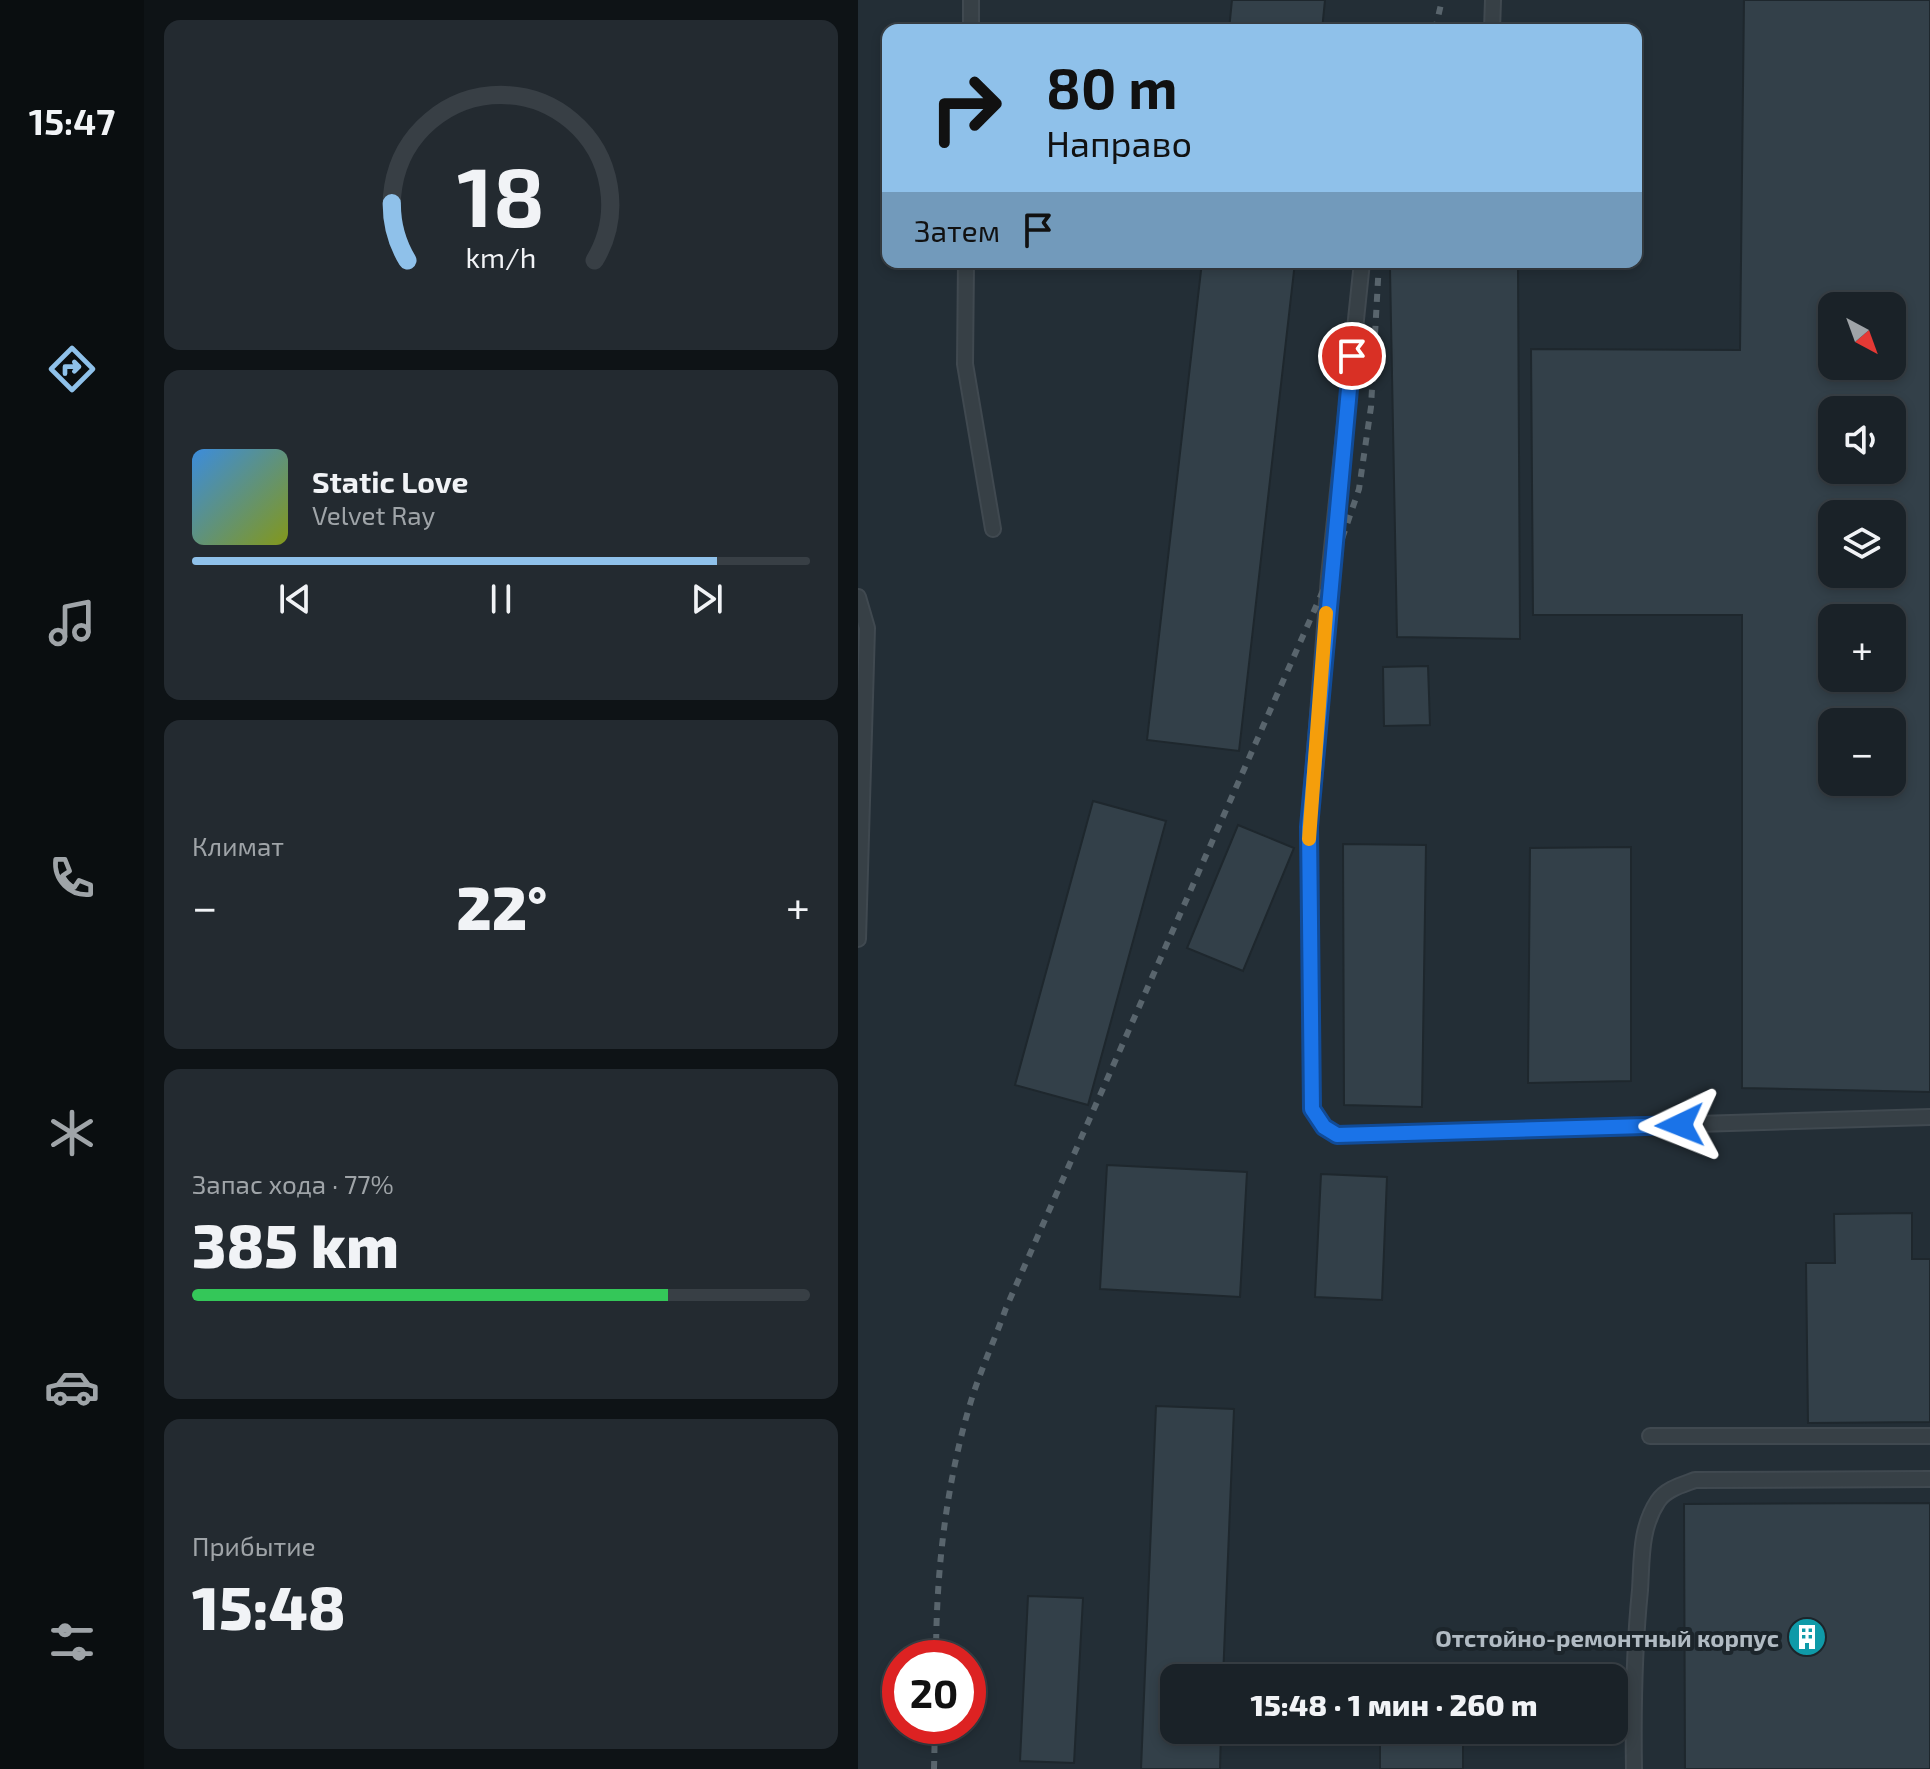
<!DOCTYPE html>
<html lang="ru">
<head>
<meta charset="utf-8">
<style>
	:root { --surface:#1a2228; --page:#232a30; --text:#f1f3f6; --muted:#9fa4a8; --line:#383f45; --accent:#8fc1ea }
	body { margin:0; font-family:"Exo 2",sans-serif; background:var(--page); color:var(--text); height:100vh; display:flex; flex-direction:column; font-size:30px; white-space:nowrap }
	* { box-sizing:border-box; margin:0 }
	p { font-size:26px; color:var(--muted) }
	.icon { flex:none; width:44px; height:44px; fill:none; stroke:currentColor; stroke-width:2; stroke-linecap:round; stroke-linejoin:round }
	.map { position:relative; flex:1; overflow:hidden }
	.side { display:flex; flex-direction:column; gap:20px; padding:20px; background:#0e1316; width:714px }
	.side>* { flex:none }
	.hud { position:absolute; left:24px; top:24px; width:760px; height:244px; border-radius:16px; box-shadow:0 4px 12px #0003,0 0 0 2px var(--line); background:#8fc1ea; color:#111; overflow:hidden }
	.needle { width:52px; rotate:139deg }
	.fabs { position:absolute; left:960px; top:292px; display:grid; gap:16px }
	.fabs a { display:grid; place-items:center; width:88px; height:88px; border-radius:16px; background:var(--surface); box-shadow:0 4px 12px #0003,0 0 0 2px var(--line); font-size:40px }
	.speed { position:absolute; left:24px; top:1640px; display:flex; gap:16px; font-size:40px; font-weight:700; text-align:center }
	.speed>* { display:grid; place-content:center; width:104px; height:104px; border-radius:50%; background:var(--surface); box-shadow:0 4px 12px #0003,0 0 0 2px var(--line); line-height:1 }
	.speed .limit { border:12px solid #d22; background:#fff; color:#111 }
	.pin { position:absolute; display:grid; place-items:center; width:68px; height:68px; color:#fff; margin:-34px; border:4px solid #fff; border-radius:50%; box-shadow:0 2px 8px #0007 }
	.me { position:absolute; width:88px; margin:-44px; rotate:268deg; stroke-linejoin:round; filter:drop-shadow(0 0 6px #0008) }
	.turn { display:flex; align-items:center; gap:28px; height:168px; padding:0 32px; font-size:36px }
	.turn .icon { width:104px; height:104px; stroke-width:2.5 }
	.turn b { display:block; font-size:56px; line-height:68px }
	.then { display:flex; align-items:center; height:76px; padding:0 32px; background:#0003; gap:16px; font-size:30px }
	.big { font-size:60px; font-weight:800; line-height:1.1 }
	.side .widget { flex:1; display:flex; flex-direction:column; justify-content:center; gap:12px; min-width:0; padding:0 28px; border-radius:16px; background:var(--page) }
	.side .dial { align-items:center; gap:0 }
	.dial svg { height:208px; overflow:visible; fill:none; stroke:var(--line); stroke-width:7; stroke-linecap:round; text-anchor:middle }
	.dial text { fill:var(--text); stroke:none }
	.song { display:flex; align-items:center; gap:24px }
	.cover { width:96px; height:96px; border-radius:12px; background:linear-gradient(135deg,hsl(210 70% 55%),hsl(70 70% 35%)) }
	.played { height:8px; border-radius:4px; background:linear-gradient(90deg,var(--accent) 85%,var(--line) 85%) }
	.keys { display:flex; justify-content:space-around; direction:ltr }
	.heat { display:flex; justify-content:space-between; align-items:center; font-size:44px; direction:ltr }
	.charge { height:12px; border-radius:6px; background:linear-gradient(90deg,#34c759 77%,var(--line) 0) }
	.trip { position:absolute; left:302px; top:1664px; width:468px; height:80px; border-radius:16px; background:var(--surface); box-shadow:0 4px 12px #0003,0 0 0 2px var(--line); font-weight:800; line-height:80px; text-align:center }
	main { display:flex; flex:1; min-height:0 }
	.menu { display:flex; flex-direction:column; width:144px; justify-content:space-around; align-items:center; background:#0a0e10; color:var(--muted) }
	.menu .icon { width:56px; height:56px }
	.menu .active { color:var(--accent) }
	.menu b { font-size:36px; color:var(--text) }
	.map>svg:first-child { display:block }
	.building { fill:#334049; stroke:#1e272d; stroke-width:2; fill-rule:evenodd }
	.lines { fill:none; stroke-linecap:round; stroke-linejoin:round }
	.lane-casing { stroke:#404950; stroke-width:18 }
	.lane { stroke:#374046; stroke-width:14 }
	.rail { stroke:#59656d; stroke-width:6; stroke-dasharray:8 8; stroke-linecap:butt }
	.route-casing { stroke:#114b97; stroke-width:20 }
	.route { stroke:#1a73e8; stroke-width:14 }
	.slow { stroke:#f59e0b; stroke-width:14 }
	.labels { text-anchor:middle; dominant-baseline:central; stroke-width:8; stroke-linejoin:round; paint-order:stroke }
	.poi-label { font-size:24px; font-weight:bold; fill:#b1bbc3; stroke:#1c252b; text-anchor:end }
</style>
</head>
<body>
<main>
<nav class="menu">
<b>15:47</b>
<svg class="icon active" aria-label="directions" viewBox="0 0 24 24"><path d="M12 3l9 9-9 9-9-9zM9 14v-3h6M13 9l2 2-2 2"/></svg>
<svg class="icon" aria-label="music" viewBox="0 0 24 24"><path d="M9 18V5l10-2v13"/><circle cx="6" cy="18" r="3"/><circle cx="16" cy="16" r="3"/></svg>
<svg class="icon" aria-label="phone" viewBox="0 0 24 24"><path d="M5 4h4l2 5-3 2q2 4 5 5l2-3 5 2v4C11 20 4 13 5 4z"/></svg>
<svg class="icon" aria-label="climate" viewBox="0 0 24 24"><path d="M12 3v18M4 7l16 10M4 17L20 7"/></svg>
<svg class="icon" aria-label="car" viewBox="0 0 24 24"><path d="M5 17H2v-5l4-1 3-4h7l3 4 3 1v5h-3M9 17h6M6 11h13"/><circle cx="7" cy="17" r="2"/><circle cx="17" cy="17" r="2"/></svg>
<svg class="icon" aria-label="filters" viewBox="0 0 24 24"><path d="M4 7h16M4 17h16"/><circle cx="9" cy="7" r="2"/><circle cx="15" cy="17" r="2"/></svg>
</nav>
<section class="side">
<div class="widget dial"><svg viewBox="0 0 100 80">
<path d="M14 69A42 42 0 1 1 86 69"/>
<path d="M14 69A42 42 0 0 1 8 47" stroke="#8fc1ea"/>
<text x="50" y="56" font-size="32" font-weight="700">18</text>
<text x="50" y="72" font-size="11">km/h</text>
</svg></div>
<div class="widget">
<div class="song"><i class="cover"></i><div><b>Static Love</b><p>Velvet Ray</p></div></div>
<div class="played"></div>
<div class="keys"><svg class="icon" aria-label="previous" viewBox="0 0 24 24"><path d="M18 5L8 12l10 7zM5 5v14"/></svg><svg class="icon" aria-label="pause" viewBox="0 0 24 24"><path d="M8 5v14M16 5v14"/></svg><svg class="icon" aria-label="next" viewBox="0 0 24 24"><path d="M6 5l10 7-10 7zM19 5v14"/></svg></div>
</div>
<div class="widget"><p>Климат</p>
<div class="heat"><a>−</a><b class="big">22°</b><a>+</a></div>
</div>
<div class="widget"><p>Запас хода · 77%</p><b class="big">385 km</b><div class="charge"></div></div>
<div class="widget"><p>Прибытие</p><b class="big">15:48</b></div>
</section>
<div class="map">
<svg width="1072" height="1769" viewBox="0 0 1072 1769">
	<rect width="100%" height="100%" fill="#232e36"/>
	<g class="building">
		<polygon points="374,0 467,0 464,30 371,30"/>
		<path d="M886 0H1072V1092L884 1088V615H675L673 349 882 350ZM974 306H1034V366H974ZM974 410H1034V470H974ZM974 514H1034V574H974ZM974 618H1034V678H974ZM974 722H1034V782H974Z"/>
		<polygon points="344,262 437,262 381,751 289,740"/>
		<polygon points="660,267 662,639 539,637 532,269"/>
		<polygon points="570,666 572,725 526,726 525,667"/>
		<polygon points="235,801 308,821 230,1105 157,1085"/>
		<polygon points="380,825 436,848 385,971 329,948"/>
		<polygon points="485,844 568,845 564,1107 486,1105"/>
		<polygon points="773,847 773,1081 670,1083 672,848"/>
		<polygon points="249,1165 389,1172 382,1297 242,1289"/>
		<polygon points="463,1174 529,1177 524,1300 457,1297"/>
		<polygon points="1054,1213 1054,1259 1072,1259 1072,1422 950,1423 948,1263 977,1263 976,1214"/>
		<polygon points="298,1406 376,1409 365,1678 316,1678 316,1730 363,1730 362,1769 283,1769"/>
		<polygon points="1072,1503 1072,1769 827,1769 826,1504"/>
		<polygon points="170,1596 225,1598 216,1763 162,1761"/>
		<rect x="522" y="1731" width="83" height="38"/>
	</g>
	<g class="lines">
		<g class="lane-casing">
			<g id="lane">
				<polyline points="113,30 113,0"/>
				<polyline points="634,30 635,0"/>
				<polyline points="108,262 107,364 135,529"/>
				<polyline points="504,262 471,577 451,827 454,1109 466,1127 479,1135 1072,1117"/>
				<polyline points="0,597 9,628 0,939"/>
				<polyline points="792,1436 1072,1436"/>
				<path d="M776 1769C775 1709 776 1650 782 1590 784 1559 782 1528 800 1501 808 1489 824 1485 837 1480L1072 1479"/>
			</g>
		</g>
		<use href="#lane" class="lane"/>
		<g class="rail">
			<polyline points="577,30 584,0"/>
			<polyline points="544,268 544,262"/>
			<path d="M78 1658C78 1572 88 1483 113 1401 123 1369 137 1339 148 1308L471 577 501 489 513 407 521 262"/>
			<polyline points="76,1769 77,1726"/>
		</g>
	</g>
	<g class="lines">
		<g class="route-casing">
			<polyline id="route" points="494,356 451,827 454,1109 466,1127 479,1135 822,1125"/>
		</g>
		<use href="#route" class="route"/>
		<polyline class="slow" points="451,839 468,613"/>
	</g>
	<defs>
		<g id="building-disc" transform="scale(2)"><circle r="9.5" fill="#0f9aa8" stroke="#1c252b"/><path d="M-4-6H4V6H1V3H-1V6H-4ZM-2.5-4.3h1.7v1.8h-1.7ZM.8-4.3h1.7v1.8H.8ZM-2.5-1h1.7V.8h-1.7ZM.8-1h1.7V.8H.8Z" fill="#fff"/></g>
	</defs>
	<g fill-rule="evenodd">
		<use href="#building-disc" x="949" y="1637"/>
	</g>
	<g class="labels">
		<g class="poi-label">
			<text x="921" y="1637">Отстойно-ремонтный корпус</text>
		</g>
	</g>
</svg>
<div class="fabs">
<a><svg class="needle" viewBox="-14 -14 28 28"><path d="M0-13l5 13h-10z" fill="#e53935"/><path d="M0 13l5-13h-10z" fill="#9fa4a8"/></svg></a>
<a><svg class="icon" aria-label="sound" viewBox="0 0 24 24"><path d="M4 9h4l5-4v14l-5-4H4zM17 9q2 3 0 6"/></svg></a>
<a><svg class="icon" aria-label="layers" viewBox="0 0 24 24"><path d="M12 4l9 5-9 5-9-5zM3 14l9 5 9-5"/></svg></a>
<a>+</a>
<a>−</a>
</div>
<div class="speed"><div class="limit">20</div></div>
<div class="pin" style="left:494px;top:356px;background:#d93025"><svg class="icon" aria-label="arrive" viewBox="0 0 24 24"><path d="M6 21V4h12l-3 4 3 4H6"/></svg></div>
<svg class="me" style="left:822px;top:1125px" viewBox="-20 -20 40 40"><path d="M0-17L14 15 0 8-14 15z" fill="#1a73e8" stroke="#fff" stroke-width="4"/></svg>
<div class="trip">15:48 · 1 мин · 260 m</div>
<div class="hud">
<div class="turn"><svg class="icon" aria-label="right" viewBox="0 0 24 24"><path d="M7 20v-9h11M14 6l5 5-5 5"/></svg><div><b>80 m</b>Направо</div></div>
<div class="then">Затем<svg class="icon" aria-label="arrive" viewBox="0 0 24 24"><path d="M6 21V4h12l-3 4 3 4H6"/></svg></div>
</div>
</div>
</main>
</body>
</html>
